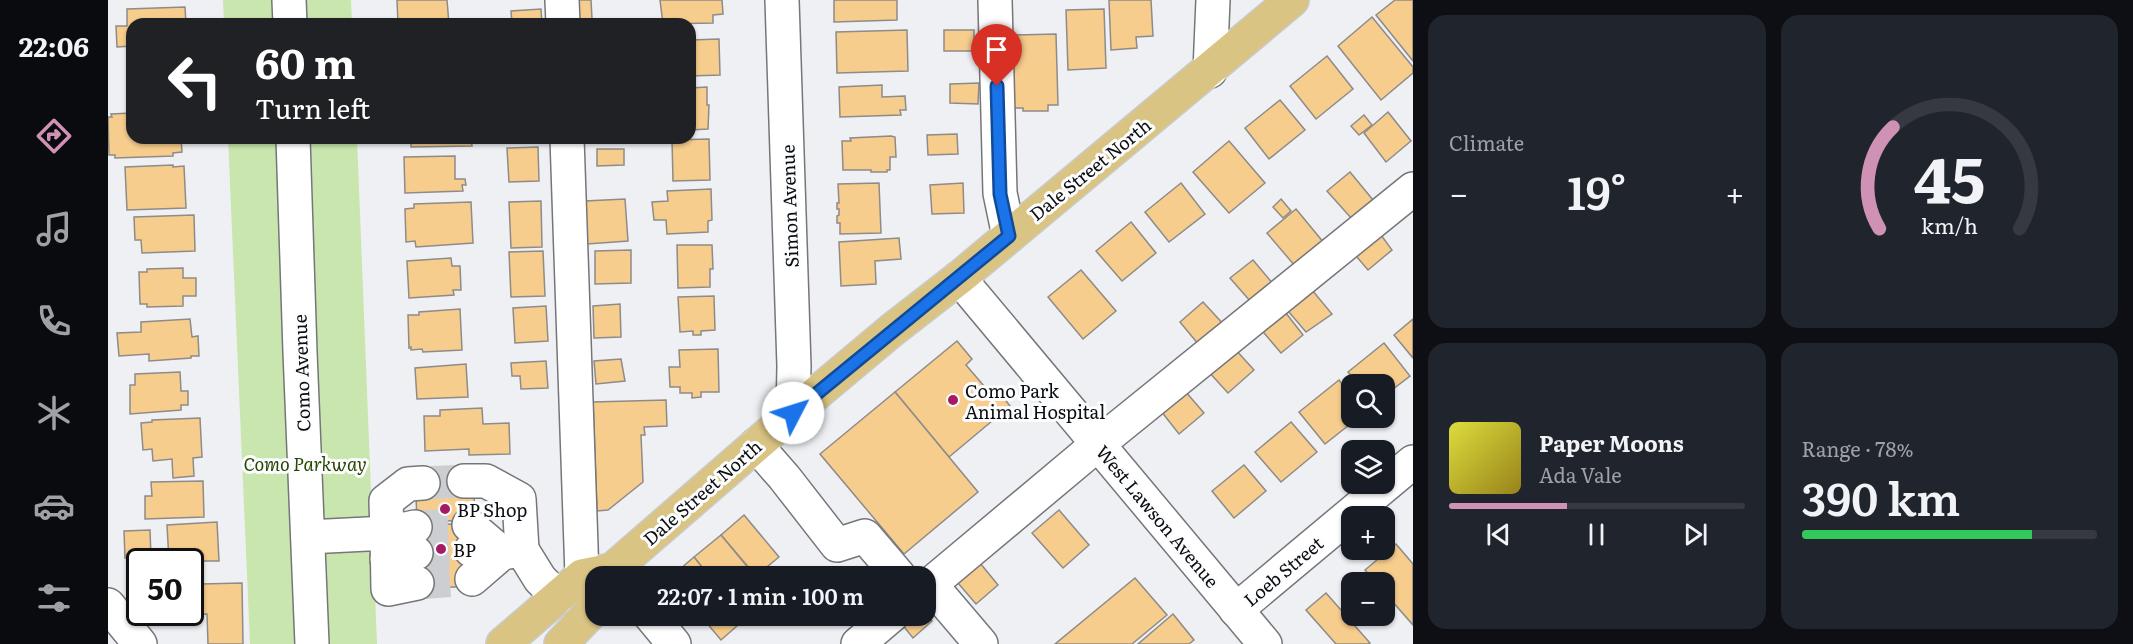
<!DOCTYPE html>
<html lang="en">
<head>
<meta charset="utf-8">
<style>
	:root { --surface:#171b24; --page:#20242c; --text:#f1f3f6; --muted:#9ea1a6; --line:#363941; --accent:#cf92b4 }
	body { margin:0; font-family:Literata,serif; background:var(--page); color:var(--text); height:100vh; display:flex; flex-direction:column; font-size:22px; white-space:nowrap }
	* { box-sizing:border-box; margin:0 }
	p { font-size:20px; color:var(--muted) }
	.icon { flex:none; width:33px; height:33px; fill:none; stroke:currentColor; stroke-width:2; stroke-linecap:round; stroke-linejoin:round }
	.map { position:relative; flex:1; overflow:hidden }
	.panel { display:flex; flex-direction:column; gap:15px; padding:15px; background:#0d0f14; width:720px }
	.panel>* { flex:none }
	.guide { position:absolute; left:18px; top:18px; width:570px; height:126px; border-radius:18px; box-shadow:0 2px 4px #0004; background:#202124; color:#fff; overflow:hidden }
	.tools { position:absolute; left:1233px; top:374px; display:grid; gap:12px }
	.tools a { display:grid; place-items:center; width:54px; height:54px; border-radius:12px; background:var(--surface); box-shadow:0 2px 4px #0004; font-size:30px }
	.speed { position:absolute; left:18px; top:548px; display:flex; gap:12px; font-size:30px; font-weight:700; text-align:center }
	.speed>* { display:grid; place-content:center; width:78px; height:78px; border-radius:50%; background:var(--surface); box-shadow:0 2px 4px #0004; line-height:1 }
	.speed .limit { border:3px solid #111; border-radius:9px; background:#fff; color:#111 }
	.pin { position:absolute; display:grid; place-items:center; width:51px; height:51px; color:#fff; margin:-62px -26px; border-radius:50% 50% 50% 0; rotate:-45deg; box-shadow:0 0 6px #0007 }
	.pin .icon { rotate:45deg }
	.me { position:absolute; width:66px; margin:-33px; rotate:50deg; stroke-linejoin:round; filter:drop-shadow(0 0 4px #0008) }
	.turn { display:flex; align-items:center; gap:21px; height:126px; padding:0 30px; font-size:27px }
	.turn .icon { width:78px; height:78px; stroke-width:2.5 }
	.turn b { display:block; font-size:42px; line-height:51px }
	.big { font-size:45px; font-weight:600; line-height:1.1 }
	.panel .card { flex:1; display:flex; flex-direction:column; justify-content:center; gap:9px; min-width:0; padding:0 21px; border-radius:18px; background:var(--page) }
	.panel .dial { align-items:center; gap:0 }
	.dial svg { height:156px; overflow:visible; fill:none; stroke:var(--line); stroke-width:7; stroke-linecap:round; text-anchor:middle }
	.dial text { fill:var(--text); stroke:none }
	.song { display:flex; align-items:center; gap:18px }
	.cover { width:72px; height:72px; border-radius:9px; background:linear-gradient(135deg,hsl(60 70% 55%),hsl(50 70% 35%)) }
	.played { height:6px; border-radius:3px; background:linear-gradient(90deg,var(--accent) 40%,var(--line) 40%) }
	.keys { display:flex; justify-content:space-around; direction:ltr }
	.heat { display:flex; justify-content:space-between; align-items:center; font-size:33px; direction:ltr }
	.charge { height:9px; border-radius:4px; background:linear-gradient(90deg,#34c759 78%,var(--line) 0) }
	.panel .tiles { flex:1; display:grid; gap:15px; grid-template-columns:repeat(2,1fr) }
	.trip { position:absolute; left:477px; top:566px; width:351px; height:60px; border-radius:18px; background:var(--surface); box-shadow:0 2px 4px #0004; font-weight:600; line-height:60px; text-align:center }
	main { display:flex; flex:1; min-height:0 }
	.tabs { display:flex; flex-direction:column; width:108px; justify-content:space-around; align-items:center; background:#090b0e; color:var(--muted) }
	.tabs .icon { width:42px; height:42px }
	.tabs .on { color:var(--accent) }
	.tabs b { font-size:27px; color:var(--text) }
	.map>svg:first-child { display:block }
	.green { fill:#c8e6ad }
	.building { fill:#f7cd8d; stroke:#8e8b88; stroke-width:1.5 }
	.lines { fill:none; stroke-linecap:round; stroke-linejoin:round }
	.minor-tunnel { stroke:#ccced2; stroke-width:33; stroke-dasharray:33 16; stroke-linecap:butt }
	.minor-casing { stroke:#75767a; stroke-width:36 }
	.major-casing { stroke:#cacaca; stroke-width:36 }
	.minor { stroke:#fff; stroke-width:33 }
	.major { stroke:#dac483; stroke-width:33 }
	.route-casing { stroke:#114b97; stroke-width:15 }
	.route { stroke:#1a73e8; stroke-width:10 }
	.poi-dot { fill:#a51b63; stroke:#fcfdff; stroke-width:2 }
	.labels { text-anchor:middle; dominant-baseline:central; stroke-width:6; stroke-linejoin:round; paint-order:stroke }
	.street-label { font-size:18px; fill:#0d0d0f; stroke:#fcfdff }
	.poi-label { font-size:18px; fill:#0d0d0f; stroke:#fcfdff; text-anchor:start }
	.park-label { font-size:18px; font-style:italic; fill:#294600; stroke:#fcfdff }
</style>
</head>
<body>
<main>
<nav class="tabs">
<b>22:06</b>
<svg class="icon on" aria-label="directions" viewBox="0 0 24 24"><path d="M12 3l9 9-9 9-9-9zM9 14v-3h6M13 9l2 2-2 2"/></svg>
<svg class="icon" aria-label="music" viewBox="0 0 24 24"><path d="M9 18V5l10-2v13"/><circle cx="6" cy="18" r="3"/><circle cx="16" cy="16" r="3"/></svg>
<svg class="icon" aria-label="phone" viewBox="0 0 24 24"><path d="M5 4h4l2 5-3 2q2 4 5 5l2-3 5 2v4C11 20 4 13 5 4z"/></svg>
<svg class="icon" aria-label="climate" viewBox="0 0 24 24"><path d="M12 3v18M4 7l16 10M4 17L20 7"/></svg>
<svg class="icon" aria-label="car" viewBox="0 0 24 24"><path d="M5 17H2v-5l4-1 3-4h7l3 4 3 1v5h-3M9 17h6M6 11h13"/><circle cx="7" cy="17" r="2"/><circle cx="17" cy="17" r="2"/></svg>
<svg class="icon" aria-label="filters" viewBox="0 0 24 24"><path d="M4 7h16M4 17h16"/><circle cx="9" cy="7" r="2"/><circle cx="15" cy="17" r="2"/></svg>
</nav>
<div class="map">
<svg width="1305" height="644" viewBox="0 0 1305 644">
	<rect width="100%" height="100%" fill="#eef0f4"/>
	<g class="green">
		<polygon points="115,0 243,0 244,24 116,24"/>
		<polygon points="120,138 249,138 269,644 142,644"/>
	</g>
	<g class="building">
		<polygon points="289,0 339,0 341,24 290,24"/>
		<polygon points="466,0 483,0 484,19 467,20"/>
		<polygon points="552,0 614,0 615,14 605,15 605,23 555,24"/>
		<polygon points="726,0 789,0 789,20 726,22"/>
		<polygon points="1001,0 1043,0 1045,36 1028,37 1029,48 1003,50"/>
		<polygon points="1287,0 1305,0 1305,61 1268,15"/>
		<polygon points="77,7 78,24 24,24 24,46 9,47 8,26 19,26 19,9"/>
		<polygon points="433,9 434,24 404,24 403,11"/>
		<polygon points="996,9 998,68 960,70 958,10"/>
		<polygon points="1264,17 1305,67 1305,73 1273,100 1230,46"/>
		<polygon points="799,30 800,71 729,73 728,32"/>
		<rect x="836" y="30" width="30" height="21"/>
		<polygon points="948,34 950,105 940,105 940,111 915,111 915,108 905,108 903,35"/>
		<polygon points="611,39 612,75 582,76 582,40"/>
		<polygon points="1219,56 1245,89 1208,119 1182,86"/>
		<polygon points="871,83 870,104 842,103 842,84"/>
		<polygon points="774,85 774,97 797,96 798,110 792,110 793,115 732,117 731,87"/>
		<polygon points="599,87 599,105 601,105 600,129 582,130 582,88"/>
		<polygon points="1172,100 1197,130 1161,159 1137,128"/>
		<polygon points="1280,112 1303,141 1278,162 1256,133"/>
		<polygon points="24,113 24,138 73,138 74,152 65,153 65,156 7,158 7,155 1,155 0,117 4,117 3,114"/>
		<polygon points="1256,115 1264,125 1251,135 1243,126"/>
		<polygon points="849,134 850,154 820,155 819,135"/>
		<polygon points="783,136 787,137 788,157 782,157 782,170 779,170 779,172 763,172 763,170 735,170 734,141 743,141 742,138"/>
		<polygon points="303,138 363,138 364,146 303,147"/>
		<polygon points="601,139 602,180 565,181 564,140"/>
		<polygon points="1121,141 1157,183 1121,213 1085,172"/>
		<polygon points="430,147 431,181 401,182 399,148"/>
		<polygon points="489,149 516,149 516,165 489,166"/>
		<polygon points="347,156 347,179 357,179 358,185 354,185 355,191 297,193 296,157"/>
		<polygon points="65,165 65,167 76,166 78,208 19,210 17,167"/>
		<polygon points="1242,172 1265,200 1244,219 1219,191"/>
		<polygon points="771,183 773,233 732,234 732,223 729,223 729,216 731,215 731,209 729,209 729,203 731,203 730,184"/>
		<polygon points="855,183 856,213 824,214 822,185"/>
		<polygon points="1073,183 1097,214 1061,242 1037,212"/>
		<polygon points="603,189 604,220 600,221 600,232 559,234 558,220 546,220 544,202 560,201 559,191"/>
		<polygon points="517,199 520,241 479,244 477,201"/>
		<polygon points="1173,199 1183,211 1175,218 1165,207"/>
		<polygon points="433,201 434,247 403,248 401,202"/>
		<polygon points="363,202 365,243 308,247 307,241 298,242 297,209 306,208 306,204"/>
		<polygon points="1188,209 1216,243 1187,266 1159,233"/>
		<polygon points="86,215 87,251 34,253 33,240 27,240 26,217"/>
		<polygon points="1023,222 1048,253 1014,281 988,251"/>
		<polygon points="1268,228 1284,250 1260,270 1243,250"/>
		<polygon points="791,238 793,259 767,261 768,284 733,286 731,242"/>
		<polygon points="569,245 604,245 605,269 602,269 602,287 570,288"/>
		<polygon points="523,250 523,283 487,284 487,251"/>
		<polygon points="435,251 437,296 403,297 401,252"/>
		<polygon points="343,258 344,266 352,266 353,290 345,290 346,295 301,298 299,261"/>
		<polygon points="1145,260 1166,285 1143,302 1122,278"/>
		<polygon points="75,268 75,278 88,278 88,296 75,296 75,306 39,307 39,304 32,304 31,272 39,272 39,269"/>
		<polygon points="973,270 1008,311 975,339 940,297"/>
		<polygon points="1199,284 1224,314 1198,332 1175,305"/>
		<polygon points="606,296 607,330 593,331 593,335 585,335 585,331 572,332 570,297"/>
		<polygon points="1095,302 1117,326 1091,345 1072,322"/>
		<polygon points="512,304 513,337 486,338 485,306"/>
		<polygon points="438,306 440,341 407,343 405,308"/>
		<polygon points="1174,308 1195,335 1173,353 1151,327"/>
		<polygon points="352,309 354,350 315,352 314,349 303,350 303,347 301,348 300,315 311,315 311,312"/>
		<polygon points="82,319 84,337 90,336 91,356 83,356 83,358 41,361 41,354 11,356 9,333 33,332 33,322"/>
		<polygon points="1305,319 1305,358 1286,335"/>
		<polygon points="849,341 864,359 858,365 882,393 888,388 902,406 841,457 787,392"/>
		<polygon points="1276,343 1302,376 1276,396 1276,384 1250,384 1240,372"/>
		<polygon points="610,349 611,392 593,392 593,397 584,398 584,393 572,393 572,387 562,387 561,367 572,367 571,350"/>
		<polygon points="1127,349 1146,370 1120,393 1100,371"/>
		<polygon points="513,359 517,381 488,384 486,361"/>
		<polygon points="438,361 440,388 413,389 412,376 404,376 403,363"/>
		<polygon points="358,364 360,397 309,399 307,368"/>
		<polygon points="72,372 73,391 80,391 80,405 73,405 73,410 22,414 22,385 27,385 27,374"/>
		<polygon points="1231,380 1244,397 1244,417 1251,417 1217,444 1191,412"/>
		<polygon points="1077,391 1096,413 1071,434 1053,411"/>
		<polygon points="787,392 870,492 796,554 712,454"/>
		<polygon points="558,400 559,426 536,427 537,435 533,435 535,482 500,510 489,511 485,402"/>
		<polygon points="374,408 375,424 401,423 402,454 361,455 361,449 317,451 316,416 332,416 332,410"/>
		<polygon points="92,418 94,457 85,458 86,476 65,478 64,459 45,461 44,449 35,450 33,423 44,422 44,420"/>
		<polygon points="1183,422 1209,452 1173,482 1147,452"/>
		<polygon points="1136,465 1158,491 1126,518 1104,491"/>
		<polygon points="356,478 366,494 367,520 309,522 308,496 315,479"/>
		<polygon points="356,478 356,494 315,496 315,479"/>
		<polygon points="95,481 96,517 37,519 37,496 44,496 43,482"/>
		<polygon points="951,510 981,545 955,568 924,533"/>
		<polygon points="636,515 671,557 648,576 613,535"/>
		<polygon points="109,522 111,561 61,561 59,525"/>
		<polygon points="361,523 364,586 309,589 306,526"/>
		<polygon points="42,530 43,557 17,558 16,531"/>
		<polygon points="613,535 647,576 601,576 586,557"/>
		<polygon points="1288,544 1305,564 1305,625 1276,592 1276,582 1268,582 1257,570"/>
		<polygon points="586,557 601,576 564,576"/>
		<polygon points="872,563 890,585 868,604 850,583"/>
		<polygon points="82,570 92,570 93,584 134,583 135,644 100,644 99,614 71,615 69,612 82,612"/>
		<polygon points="1027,578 1059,615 1024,644 947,644"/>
		<polygon points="1218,593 1262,643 1260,644 1228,644 1198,610"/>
		<polygon points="818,613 824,621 805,638 793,623 801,615 818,615"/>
		<polygon points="1065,614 1086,640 1081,644 1030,644"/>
		<polygon points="592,615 634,615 637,619 613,640"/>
	</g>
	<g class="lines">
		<g class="minor-tunnel">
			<polyline points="315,483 356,481"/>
			<polyline points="307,527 361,525"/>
			<polyline points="308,553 363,550"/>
			<polyline points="309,583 364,579"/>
		</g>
		<g class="minor-casing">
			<g id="minor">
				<polyline points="181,0 182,24"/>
				<polyline points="454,0 455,24"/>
				<polyline points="674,0 686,366 685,413"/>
				<polyline points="887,0 892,193 901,236"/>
				<polyline points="1102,71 1105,0"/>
				<polyline points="185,138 192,352 204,644"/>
				<polyline points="459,138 474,576"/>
				<polyline points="851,278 1157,644"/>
				<polyline points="648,445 676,477 729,545 757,536 791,576"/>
				<polyline points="356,481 378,481 411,499 414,550"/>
				<polyline points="361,525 394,553 364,579"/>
				<polyline points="307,527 279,533 278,501 300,484 315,483"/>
				<polyline points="200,537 279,533 280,589 309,583"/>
				<polyline points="363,550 394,553 414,550 432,579 450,597"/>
				<polyline points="279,559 308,553"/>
				<polyline points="822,584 873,644"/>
				<polyline points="818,588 990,444 1305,189"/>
				<polyline points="0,605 32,644"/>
				<polyline points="1128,610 1305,462"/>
				<polyline points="542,615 566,644"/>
				<polyline points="750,644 784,615"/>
			</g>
		</g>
		<g class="major-casing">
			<g id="major">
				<polyline points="501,576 504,570 685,413 784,330 851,278 1184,0"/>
				<polyline points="395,644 474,576 504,570"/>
				<polyline points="453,644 488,607"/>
			</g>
		</g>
		<use href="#minor" class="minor"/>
		<use href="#major" class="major"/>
	</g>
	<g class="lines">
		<g class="route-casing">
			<polyline id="route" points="685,413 901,236 892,194 889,86"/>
		</g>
		<use href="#route" class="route"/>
	</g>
	<g class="poi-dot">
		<circle cx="845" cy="400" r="6"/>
		<circle cx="337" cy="509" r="6"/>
		<circle cx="333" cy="549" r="6"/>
	</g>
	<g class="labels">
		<g class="street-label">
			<text transform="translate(982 169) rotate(-39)">Dale Street North</text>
			<text transform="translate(681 206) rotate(-92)">Simon Avenue</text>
			<text transform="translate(193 373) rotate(-92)">Como Avenue</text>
			<text transform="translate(594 492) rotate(-41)">Dale Street North</text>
			<text transform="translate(1050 516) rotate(50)">West Lawson Avenue</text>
			<text transform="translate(1175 571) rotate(-40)">Loeb Street</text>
		</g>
		<g class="poi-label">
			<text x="857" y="390">Como Park<tspan x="857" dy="21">Animal Hospital</tspan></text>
			<text x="349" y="509">BP Shop</text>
			<text x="345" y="549">BP</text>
		</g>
		<g class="park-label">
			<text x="197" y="463">Como Parkway</text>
		</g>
	</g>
</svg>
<div class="tools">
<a><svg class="icon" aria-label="search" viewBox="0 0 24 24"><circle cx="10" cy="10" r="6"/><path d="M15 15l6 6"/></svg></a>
<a><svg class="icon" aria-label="layers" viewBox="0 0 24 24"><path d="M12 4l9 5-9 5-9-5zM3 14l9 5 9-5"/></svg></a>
<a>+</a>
<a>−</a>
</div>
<div class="speed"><div class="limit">50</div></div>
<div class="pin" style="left:889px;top:86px;background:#d93025"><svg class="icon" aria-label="arrive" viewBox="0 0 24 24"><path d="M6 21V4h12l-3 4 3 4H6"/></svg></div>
<svg class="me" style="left:685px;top:413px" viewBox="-20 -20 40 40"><circle r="19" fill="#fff"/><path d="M0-13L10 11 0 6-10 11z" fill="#1a73e8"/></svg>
<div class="trip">22:07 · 1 min · 100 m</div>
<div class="guide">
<div class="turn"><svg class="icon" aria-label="left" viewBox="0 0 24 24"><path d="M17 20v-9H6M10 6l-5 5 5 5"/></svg><div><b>60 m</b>Turn left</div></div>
</div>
</div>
<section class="panel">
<div class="tiles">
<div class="card"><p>Climate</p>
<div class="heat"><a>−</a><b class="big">19°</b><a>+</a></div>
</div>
<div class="card dial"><svg viewBox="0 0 100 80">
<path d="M14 69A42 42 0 1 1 86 69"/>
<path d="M14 69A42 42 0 0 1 21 17" stroke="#cf92b4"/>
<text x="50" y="56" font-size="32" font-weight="700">45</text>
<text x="50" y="72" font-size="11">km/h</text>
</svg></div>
<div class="card">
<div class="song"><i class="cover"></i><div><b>Paper Moons</b><p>Ada Vale</p></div></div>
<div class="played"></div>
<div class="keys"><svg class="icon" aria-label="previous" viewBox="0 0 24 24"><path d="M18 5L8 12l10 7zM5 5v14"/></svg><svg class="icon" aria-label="pause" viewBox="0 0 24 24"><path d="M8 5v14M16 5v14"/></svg><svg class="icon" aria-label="next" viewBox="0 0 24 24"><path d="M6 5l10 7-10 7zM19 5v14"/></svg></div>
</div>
<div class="card"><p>Range · 78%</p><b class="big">390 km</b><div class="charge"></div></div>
</div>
</section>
</main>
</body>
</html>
